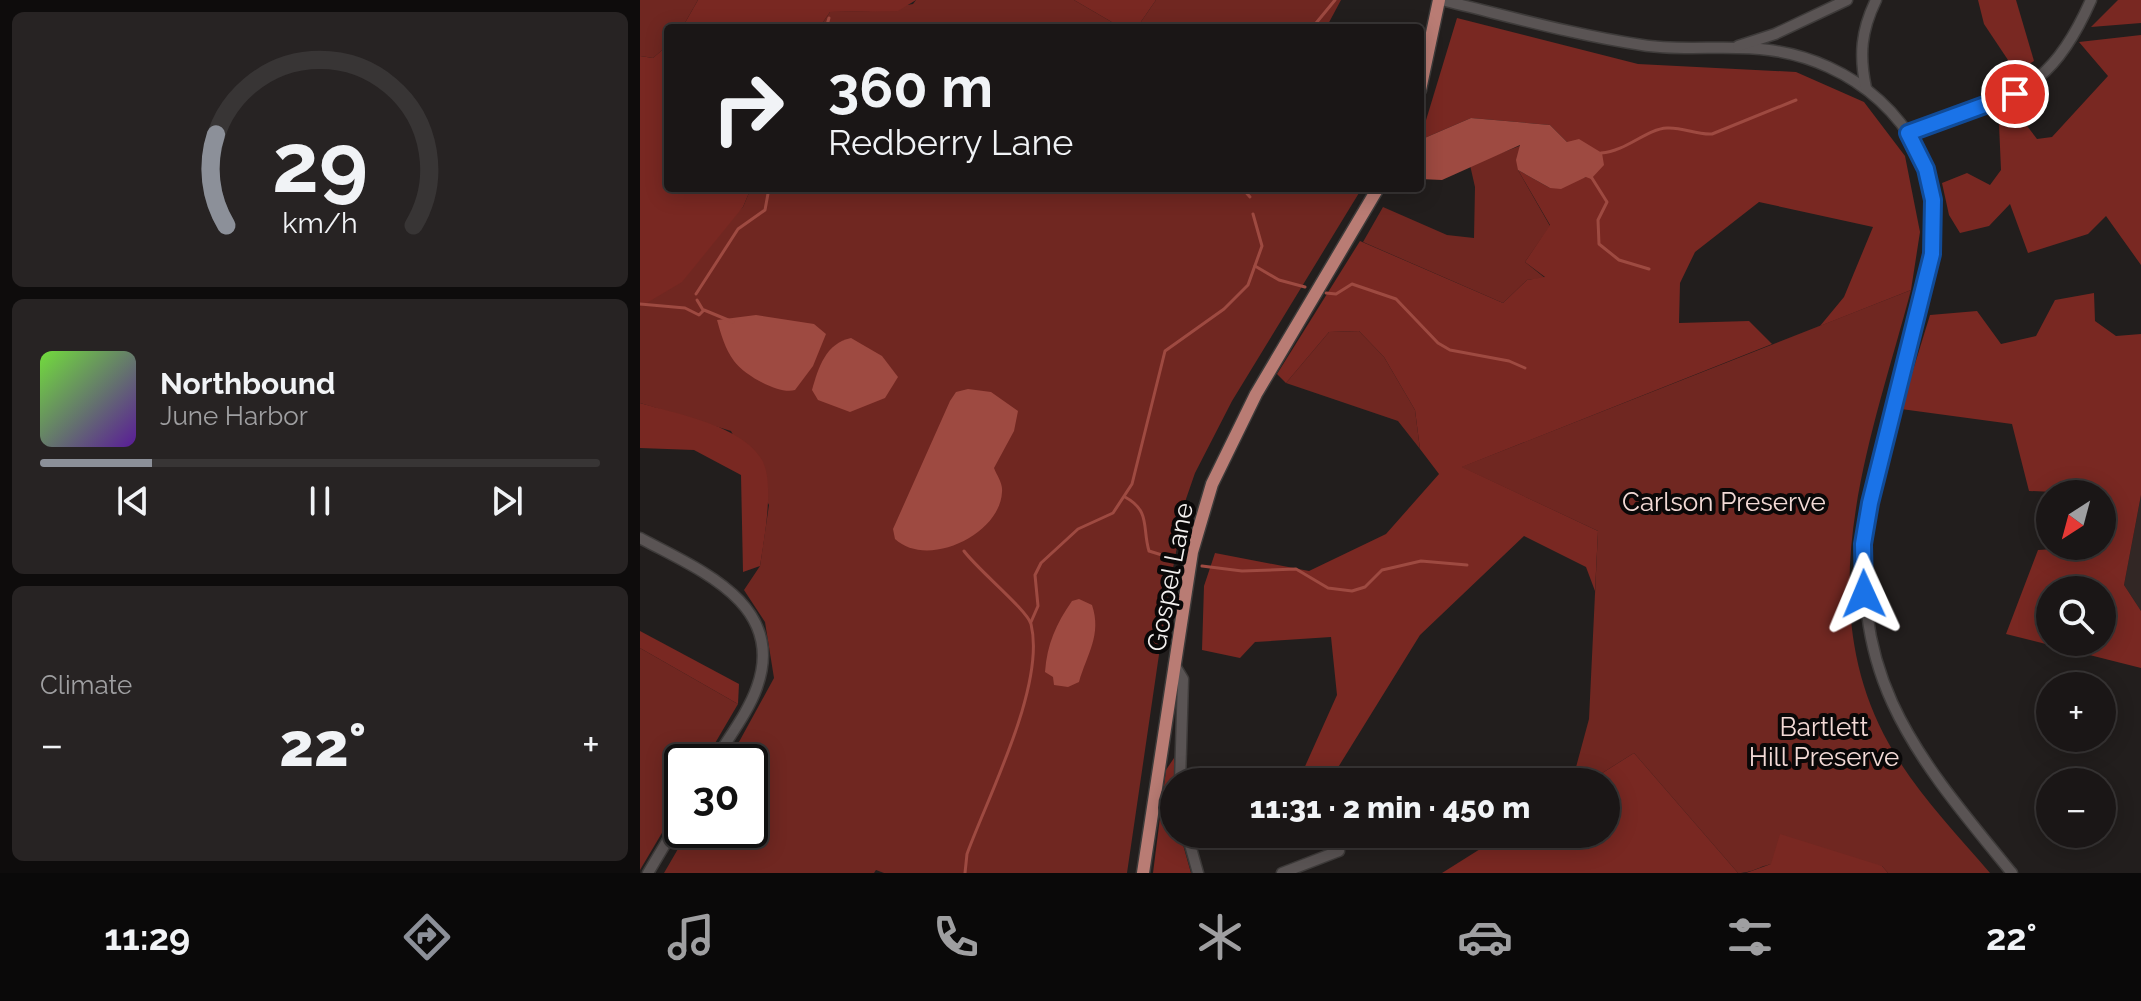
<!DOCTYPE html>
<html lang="en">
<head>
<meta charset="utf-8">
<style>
	:root { --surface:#1a1616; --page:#272323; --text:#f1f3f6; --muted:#9f9fa1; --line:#383535; --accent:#8c9099 }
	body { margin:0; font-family:Raleway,sans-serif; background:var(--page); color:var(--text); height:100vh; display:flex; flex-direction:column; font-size:30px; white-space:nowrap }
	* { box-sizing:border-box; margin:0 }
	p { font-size:26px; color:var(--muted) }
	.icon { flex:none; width:44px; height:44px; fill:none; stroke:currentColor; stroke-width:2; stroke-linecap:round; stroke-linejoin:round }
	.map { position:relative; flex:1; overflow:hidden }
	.panel { display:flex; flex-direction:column; gap:12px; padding:12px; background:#0e0c0c; width:640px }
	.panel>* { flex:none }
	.top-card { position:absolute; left:24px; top:24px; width:760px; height:168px; border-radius:8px; box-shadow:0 4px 20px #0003,0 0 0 2px var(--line); background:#1a1616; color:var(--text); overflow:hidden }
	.needle { width:52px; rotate:216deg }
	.controls { position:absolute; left:1396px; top:480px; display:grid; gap:16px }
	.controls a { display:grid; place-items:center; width:80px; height:80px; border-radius:50%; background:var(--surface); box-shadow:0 4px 20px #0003,0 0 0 2px var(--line); font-size:40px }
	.speed { position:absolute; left:24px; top:744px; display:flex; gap:16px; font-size:40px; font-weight:700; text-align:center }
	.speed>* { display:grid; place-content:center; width:104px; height:104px; border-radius:50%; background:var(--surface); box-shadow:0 4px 20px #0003,0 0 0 2px var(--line); line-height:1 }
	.speed .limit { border:4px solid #111; border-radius:12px; background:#fff; color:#111 }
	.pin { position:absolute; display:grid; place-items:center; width:68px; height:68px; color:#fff; margin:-34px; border:4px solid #fff; border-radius:50%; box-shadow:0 2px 8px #0007 }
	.me { position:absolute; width:88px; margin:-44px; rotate:359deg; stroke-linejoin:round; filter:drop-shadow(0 0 6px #0008) }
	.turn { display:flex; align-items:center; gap:28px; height:168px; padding:0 32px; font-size:36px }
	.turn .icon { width:104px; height:104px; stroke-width:2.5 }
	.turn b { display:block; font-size:56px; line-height:68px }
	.big { font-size:60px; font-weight:800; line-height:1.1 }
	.panel .card { flex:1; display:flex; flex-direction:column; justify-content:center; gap:12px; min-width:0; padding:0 28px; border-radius:12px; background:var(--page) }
	.panel .dial { align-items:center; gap:0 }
	.dial svg { height:208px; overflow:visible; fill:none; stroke:var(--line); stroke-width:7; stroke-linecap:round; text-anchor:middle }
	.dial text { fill:var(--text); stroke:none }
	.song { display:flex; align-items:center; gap:24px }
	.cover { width:96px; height:96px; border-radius:12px; background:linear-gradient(135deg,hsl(100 70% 55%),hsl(270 70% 35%)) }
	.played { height:8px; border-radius:4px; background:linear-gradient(90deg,var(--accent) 20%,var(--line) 20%) }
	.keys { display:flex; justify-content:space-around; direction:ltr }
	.heat { display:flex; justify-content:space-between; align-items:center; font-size:44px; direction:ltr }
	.trip { position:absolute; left:520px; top:768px; width:460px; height:80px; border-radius:40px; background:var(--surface); box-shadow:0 4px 20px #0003,0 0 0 2px var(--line); font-weight:800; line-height:80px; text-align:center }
	.tabs { display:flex; height:128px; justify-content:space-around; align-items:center; background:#0a0909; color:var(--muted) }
	.tabs .icon { width:56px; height:56px }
	.tabs .selected { color:var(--accent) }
	.tabs b { font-size:36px; color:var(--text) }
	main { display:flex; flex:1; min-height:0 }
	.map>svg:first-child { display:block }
	.built { fill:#322725 }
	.green { fill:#702721 }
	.forest { fill:#792822; fill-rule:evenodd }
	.water { fill:#9e4a41 }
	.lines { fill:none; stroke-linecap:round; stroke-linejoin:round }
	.stream { stroke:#9e4a41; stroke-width:3 }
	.minor-casing { stroke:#3e3b3a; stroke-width:13 }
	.major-casing { stroke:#3e3b3a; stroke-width:15 }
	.minor { stroke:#5a5454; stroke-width:10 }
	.major { stroke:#b97c74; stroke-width:12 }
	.route-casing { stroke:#114b97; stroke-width:20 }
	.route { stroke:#1a73e8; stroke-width:14 }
	.labels { text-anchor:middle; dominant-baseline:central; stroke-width:8; stroke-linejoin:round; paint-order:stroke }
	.park-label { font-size:26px; fill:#f3dad6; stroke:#0a0808 }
	.street-label { font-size:26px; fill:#f3f0ef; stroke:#0a0808 }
</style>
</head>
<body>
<main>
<section class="panel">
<div class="card dial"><svg viewBox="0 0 100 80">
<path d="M14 69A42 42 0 1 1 86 69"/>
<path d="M14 69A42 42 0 0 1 10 34" stroke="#8c9099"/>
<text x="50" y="56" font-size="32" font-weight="700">29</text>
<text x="50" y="72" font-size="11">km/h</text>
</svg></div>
<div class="card">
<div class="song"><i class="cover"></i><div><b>Northbound</b><p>June Harbor</p></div></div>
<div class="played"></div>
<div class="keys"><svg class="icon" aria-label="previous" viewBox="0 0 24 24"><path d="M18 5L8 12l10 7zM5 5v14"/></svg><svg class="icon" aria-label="pause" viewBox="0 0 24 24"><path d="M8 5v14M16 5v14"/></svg><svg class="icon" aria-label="next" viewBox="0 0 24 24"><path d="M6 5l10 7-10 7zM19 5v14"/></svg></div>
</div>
<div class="card"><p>Climate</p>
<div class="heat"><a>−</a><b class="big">22°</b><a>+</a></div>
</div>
</section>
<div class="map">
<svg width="1501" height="873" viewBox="0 0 1501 873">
	<rect width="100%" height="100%" fill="#221e1d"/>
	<polygon class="built" points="1501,495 1501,611 1484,585"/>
	<g class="green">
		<polygon points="0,0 58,0 42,28 28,28 28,45 13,58 0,56"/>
		<polygon points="276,0 434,0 482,28 179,28 190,12 232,11 273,4"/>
		<polygon points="516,0 701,0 686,28 492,28 498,26"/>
		<polygon points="882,145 878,170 910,226 885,262 905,278 887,280 863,303 723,242 743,207 807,235 834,238 835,187 830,165"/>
		<polygon points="111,188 722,188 592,401 555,473 546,499 527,600 487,873 244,873 236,870 234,873 24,873 49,830 110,830 110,762 88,762 134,678 125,622 104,590 120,566 129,505 91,431 0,403 0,307 103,207"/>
		<path d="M1271 290C1232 438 1167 597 1249 744 1275 791 1314 831 1350 873H1248L1242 866 1136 864C1121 864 1115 873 1098 873L994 753 948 782H932L949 719 958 531 821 467Z"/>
		<polygon points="719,331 744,357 775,410 780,449 758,421 646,383 689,332"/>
		<polygon points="0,648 98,704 64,762 42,762 42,799 0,870"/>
	</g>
	<g class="forest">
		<polygon points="58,0 276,0 258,11 190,12 179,28 42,28"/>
		<polygon points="434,0 516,0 498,26 482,28"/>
		<polygon points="1338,0 1376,0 1394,61 1376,72 1344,24"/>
		<polygon points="1478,0 1501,0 1501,23 1451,27"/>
		<polygon points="817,18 998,64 1156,72 1224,102 1265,156 1280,232 1271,290 1180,326 1204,297 1233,227 1119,202 1055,252 1040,283 1039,323 1109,321 1132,344 822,467 958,531 955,591 946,567 884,536 780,635 689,782 658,782 697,695 691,637 615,642 600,658 562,650 564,586 575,553 669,571 746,534 799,474 780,449 775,410 744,357 719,331 689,332 646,383 637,374 720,241 863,303 887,280 905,277 885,262 910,225 878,170 910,188 946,177 927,142 910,125 831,118 780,140"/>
		<polygon points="1501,35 1501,265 1466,216 1448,234 1388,253 1370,204 1349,226 1320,233 1309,215 1302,183 1327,173 1350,185 1361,170 1359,124 1374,109 1397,139 1412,137 1468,76 1439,42"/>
		<polygon points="28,45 28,188 111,188 103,207 42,282 0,307 0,56 13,58"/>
		<path d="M1454 293 1455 321 1476 336 1501 334V495L1484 585 1501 611V668L1366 634 1398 550 1462 546V494L1389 491 1372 424 1261 409 1290 315 1337 311 1361 344 1396 336 1415 300ZM1410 590H1462V642H1410Z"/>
		<path d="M0 403C36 414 102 425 122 460 135 483 124 540 120 566L103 572 101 475 54 450 0 448Z"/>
		<polygon points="0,631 99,684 98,704 0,648"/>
		<polygon points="994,753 1098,873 802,873 864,834 966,834 966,782 948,782"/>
		<polygon points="534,758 534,834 540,834 551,873 513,873 526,770"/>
		<polygon points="1140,834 1242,866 1248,873 1106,873 1131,864"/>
	</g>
	<g class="water">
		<polygon points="831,118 910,125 927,142 939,139 962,153 964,165 951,179 946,177 921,189 910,188 878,170 876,160 880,145 802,180 780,179 780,140"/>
		<path d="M116 315 174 324 186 334 173 366 155 390C139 395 104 375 94 361 85 349 81 334 77 320Z"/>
		<path d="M211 338 242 356 258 377 245 398 210 412 178 400 172 390C178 368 186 343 211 338Z"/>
		<path d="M328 389 351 392 378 411 374 431 354 468C357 476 363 483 362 492 360 535 287 569 255 539L253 529 310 401 316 392Z"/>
		<path d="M439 599 452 605C462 635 447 654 439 682L428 687 414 685 413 677 405 672C407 644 416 624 432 601Z"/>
	</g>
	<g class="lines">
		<g class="stream">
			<polyline points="186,28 189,18"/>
			<polyline points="672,28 695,0"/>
			<path d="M961 153C987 151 1006 129 1027 128 1043 127 1056 135 1072 134L1156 100"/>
			<polyline points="950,175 967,202 958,220 959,244 979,260 1009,269"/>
			<polyline points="602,188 610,197"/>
			<polyline points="615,266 639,280 665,287"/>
			<polyline points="686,293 696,294 712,284 756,299 798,343 810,350 869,361 885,368"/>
			<polyline points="56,294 98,229 125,210 129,188"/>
			<polyline points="57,300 63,310"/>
			<polyline points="0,304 45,308 59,315 64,310 93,322"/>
			<path d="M485 497C511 511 502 528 509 551L538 560"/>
			<path d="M324 551C337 569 387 610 391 624 406 685 348 796 327 854L325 873"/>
			<polyline points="562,566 602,571 656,569 688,588 712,591 725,587 742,570 751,568 781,561 827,565"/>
			<polyline points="391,622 398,606 395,575 401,563 438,529 473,513 492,484 525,351 584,309 608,285 622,246 613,214"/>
		</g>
		<g class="minor-casing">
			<g id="minor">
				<path d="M801 0C868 16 934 35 1002 45 1043 52 1087 44 1129 50 1212 61 1286 121 1294 208 1299 253 1283 302 1271 345 1258 398 1244 450 1230 503 1205 673 1270 749 1372 873"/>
				<polyline points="1098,46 1135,34 1207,0"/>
				<path d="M1226 88C1219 55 1221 31 1236 0"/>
				<path d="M1268 133C1361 86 1401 113 1451 0"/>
				<path d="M0 538C57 569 147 603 117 687 108 713 88 738 74 762"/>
				<polyline points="534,664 543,679 540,782"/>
				<polyline points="547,834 558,873"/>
				<polyline points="8,873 42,816"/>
				<polyline points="642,873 699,851"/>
			</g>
		</g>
		<g class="major-casing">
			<g id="major">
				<polyline points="780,90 799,0"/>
				<polyline points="503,873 552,552 572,484 616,394 738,188"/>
			</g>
		</g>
		<use href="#minor" class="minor"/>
		<use href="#major" class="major"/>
	</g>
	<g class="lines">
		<g class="route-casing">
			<polyline id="route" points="1224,594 1223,544 1230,503 1292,254 1293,200 1286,169 1268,133 1375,94"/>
		</g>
		<use href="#route" class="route"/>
	</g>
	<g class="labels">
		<g class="park-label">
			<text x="1084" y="502">Carlson Preserve</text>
			<text x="1184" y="727">Bartlett<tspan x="1184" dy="30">Hill Preserve</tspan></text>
		</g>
		<g class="street-label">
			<text transform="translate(530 577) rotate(-79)">Gospel Lane</text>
		</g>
	</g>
</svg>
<div class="controls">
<a><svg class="needle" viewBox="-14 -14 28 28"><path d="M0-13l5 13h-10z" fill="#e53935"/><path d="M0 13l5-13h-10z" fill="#9f9fa1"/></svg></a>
<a><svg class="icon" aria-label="search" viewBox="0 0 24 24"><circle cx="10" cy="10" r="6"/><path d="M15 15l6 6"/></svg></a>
<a>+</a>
<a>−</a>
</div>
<div class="speed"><div class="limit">30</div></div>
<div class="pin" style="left:1375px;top:94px;background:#d93025"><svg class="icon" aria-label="arrive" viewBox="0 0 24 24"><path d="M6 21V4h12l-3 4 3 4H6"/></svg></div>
<svg class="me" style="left:1224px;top:594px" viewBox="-20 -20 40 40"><path d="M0-17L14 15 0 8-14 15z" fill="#1a73e8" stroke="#fff" stroke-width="4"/></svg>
<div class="trip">11:31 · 2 min · 450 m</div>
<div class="top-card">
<div class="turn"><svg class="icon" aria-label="right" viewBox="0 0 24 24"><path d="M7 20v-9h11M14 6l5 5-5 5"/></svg><div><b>360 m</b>Redberry Lane</div></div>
</div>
</div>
</main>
<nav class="tabs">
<b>11:29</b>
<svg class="icon selected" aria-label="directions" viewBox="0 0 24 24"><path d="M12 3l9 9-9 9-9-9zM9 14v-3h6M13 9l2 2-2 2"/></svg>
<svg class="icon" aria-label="music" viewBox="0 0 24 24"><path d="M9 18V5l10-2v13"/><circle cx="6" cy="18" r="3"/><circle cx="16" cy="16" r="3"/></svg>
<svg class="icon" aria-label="phone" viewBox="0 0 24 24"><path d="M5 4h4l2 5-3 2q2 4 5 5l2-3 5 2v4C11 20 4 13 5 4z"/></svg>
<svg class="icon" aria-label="climate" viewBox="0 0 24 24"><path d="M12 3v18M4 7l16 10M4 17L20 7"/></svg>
<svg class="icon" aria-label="car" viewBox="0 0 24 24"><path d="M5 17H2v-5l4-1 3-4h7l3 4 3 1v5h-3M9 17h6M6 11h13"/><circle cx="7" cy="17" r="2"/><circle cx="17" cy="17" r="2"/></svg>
<svg class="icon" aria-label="filters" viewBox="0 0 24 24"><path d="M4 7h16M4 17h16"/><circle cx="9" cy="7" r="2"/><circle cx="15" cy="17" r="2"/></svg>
<b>22°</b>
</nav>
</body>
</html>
